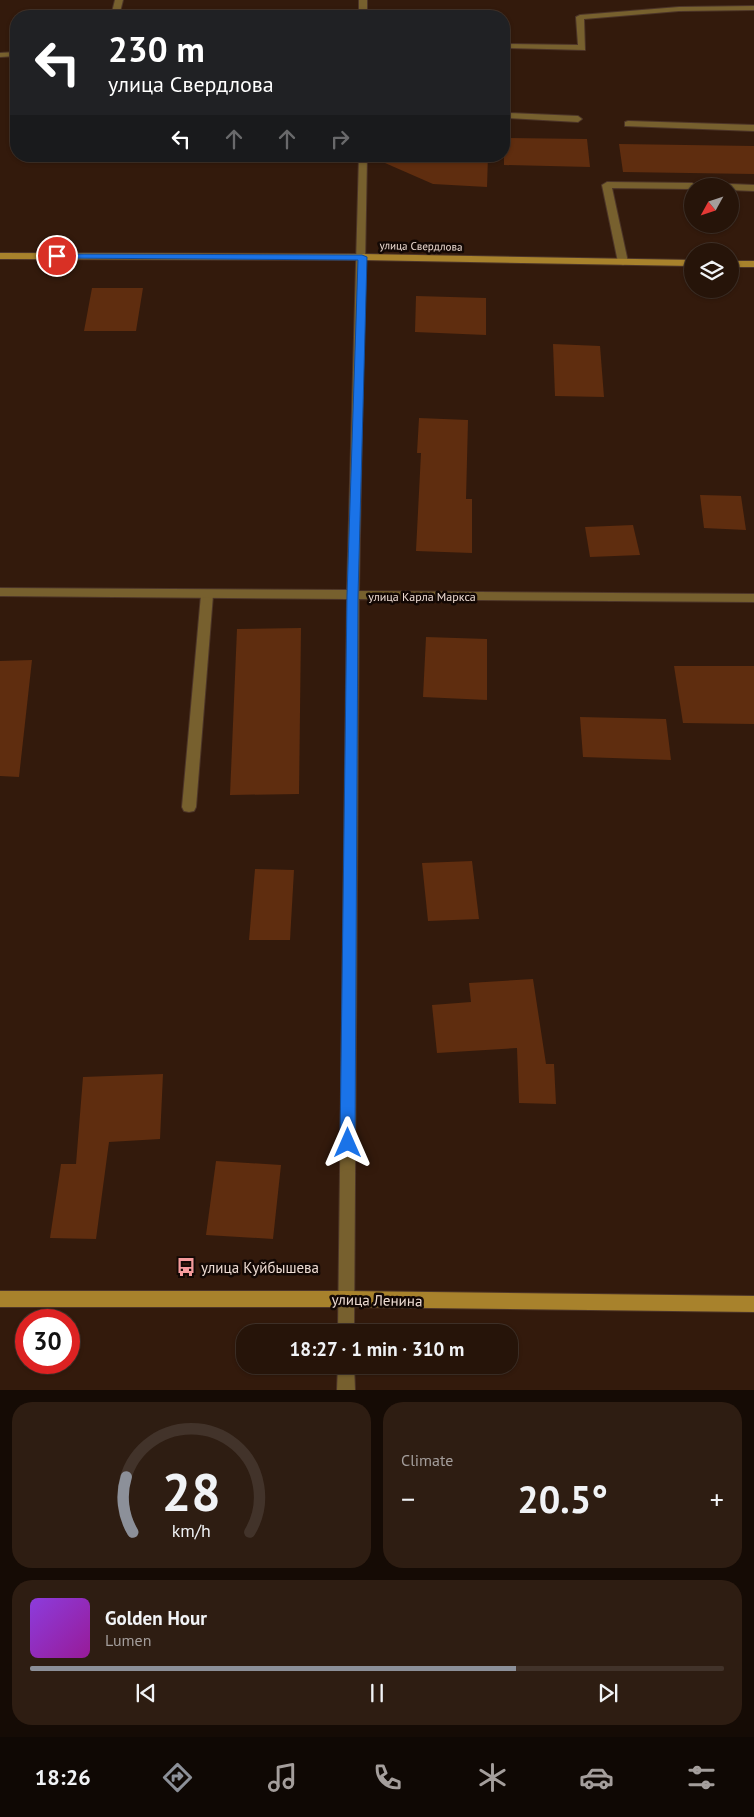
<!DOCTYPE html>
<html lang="en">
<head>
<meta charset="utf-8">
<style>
	:root { --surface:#261409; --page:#2e1d12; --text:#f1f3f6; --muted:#a49e9c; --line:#42332a; --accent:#8c9099 }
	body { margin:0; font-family:"PT Sans",sans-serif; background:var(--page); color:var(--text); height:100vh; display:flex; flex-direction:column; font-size:19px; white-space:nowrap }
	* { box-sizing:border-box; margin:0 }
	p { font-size:16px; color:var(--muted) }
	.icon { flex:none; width:28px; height:28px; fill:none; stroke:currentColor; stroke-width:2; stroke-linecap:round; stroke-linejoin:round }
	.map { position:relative; height:1390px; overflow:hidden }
	.drawer { display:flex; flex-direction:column; gap:12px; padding:12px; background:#150b05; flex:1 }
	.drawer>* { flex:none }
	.banner { position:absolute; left:10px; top:10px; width:500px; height:152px; border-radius:20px; box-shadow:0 1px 4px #0004,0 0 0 1px var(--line); background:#202124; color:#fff; overflow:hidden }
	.needle { width:32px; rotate:230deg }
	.fabs { position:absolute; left:684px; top:178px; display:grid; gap:10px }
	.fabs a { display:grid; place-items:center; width:55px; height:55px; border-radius:50%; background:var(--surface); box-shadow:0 1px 4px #0004,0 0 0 1px var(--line); font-size:25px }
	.speed { position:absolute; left:15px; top:1309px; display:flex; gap:10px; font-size:25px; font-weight:700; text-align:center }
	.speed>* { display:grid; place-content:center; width:65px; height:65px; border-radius:50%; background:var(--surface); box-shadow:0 1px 4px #0004,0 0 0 1px var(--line); line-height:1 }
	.speed .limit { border:8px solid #d22; background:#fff; color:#111 }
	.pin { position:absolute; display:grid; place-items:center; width:42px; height:42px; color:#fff; margin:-21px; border:2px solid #fff; border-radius:50%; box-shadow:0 1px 5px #0007 }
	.me { position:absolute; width:55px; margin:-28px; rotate:0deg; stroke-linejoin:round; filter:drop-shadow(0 0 4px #0008) }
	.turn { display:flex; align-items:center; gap:18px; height:105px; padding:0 15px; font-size:22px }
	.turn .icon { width:65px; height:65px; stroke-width:2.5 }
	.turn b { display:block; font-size:35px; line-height:42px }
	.lanes { display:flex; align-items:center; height:48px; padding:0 15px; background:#0003; justify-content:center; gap:25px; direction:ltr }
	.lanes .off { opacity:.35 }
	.big { font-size:38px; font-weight:800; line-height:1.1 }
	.drawer .card { flex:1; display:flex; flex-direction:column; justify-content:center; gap:8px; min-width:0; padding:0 18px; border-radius:20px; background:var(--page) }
	.drawer .dial { align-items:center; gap:0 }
	.dial svg { height:130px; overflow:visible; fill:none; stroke:var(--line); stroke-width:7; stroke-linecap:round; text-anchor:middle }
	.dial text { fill:var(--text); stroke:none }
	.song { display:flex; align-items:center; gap:15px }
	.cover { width:60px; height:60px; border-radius:8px; background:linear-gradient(135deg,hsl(270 70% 55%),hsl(300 70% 35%)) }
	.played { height:5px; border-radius:2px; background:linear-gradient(90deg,var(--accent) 70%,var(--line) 70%) }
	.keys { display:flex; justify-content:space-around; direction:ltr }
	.heat { display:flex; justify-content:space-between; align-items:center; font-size:28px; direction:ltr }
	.drawer .tiles { flex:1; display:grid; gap:12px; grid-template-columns:1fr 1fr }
	.card:last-child { grid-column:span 2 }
	.trip { position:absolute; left:236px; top:1324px; width:282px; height:50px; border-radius:20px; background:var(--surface); box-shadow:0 1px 4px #0004,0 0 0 1px var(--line); font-weight:800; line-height:50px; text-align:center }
	.tabs { display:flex; height:80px; justify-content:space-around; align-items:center; background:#0f0804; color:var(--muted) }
	.tabs .icon { width:35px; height:35px }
	.tabs .active { color:var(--accent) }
	.tabs b { font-size:22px; color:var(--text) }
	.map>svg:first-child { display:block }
	.building { fill:#5f2d0f }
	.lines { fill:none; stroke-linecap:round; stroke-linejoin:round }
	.service-casing { stroke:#4d3528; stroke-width:2 }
	.minor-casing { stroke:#4d3528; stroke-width:2 }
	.secondary-casing { stroke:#4d3528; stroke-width:2 }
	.service { fill:#77602e; fill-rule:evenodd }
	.minor { fill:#77602e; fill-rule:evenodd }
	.secondary { fill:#a8822c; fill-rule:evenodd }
	.route { fill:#1a73e8; stroke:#114b97 }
	.labels { text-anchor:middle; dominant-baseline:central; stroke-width:5; stroke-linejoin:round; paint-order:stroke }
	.far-street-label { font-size:11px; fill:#eedcd3; stroke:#130804 }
	.street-label { font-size:12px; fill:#eedcd3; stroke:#130804 }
	.near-poi-label { font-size:15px; fill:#eedcd3; stroke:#130804; text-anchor:start }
	.near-street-label { font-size:15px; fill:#eedcd3; stroke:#130804 }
</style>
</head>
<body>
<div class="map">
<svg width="754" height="1390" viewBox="0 0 754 1390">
	<rect width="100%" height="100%" fill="#331a0c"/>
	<g class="building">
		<polygon points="504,138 587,139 590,167 504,165"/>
		<polygon points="619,144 754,146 754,174 623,172"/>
		<polygon points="369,156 488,156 487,187 433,184"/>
		<polygon points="92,288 143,288 136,331 84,331"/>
		<polygon points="416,296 486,298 486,335 415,332"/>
		<polygon points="553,344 600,346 604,397 555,396"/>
		<polygon points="419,418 468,420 466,499 472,499 472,553 416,551 421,453 417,453"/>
		<polygon points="700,495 741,496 746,530 704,528"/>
		<polygon points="633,525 640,555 590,557 585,527"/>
		<polygon points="301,628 299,794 230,795 237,629"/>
		<polygon points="426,637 487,639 487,700 423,697"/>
		<polygon points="32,660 19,777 0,776 0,661"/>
		<polygon points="674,666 754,666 754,724 683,723"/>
		<polygon points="580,717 666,719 671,760 583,757"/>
		<polygon points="472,861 479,919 428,921 422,863"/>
		<polygon points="255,869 294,870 290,940 249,940"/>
		<polygon points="533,979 546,1064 554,1064 556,1104 519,1103 517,1048 437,1053 432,1005 471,1002 469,983"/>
		<polygon points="163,1074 160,1139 109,1142 96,1239 50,1238 61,1164 76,1164 83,1077"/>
		<polygon points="216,1161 281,1165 273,1239 206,1235"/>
	</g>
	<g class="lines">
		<g class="service-casing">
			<g id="service">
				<polygon points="115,0 123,0 119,16 111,16"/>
				<polygon points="754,6 754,10 679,11 584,19 585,50 504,48 504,44 578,45 576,17 580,15 679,7"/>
				<polygon points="504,110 509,113 578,116 582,119 578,122 507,118 504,117"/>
				<polygon points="628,121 754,125 754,131 625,126 625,122"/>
				<polygon points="607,182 692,183 697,186 692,186 692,189 612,188 628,262 623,265 618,262 602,185"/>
				<polygon points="730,184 754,185 754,191 730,190 730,186 726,186"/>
				<polygon points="207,591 213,595 196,807 194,811 189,812 184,811 182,807 201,595"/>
			</g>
		</g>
		<g class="minor-casing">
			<g id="minor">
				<rect x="359" y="0" width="8" height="16"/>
				<polygon points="16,52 16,56 0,57 0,53"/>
				<polygon points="359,156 367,156 359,591 754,594 754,602 359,599 354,1332 338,1332 347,599 0,596 0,588 347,590"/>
				<polygon points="338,1365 354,1365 355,1390 337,1390"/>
			</g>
		</g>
		<g class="secondary-casing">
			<g id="secondary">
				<polygon points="0,253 362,254 692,260 692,266 362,260 0,259"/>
				<rect x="730" y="261" width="24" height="6"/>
				<polygon points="0,1291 346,1291 754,1296 754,1312 346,1307 0,1307"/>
			</g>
		</g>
		<use href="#service" class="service"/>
		<use href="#minor" class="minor"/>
		<use href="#secondary" class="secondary"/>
	</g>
	<polygon class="route" points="57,254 362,255 367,257 358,596 355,1143 352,1148 348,1150 343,1148 340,1143 347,596 358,260 54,258 53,256"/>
	<defs>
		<g id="bus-bare" transform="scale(1.5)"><path d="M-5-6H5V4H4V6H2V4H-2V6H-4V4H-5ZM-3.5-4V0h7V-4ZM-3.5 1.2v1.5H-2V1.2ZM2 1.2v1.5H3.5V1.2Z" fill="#f59b9c" stroke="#130804" stroke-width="2.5" paint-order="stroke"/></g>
	</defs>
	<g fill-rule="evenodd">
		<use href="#bus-bare" x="186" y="1267"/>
	</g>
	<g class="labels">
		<g class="far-street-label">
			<text transform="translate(421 246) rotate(1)">улица Свердлова</text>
		</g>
		<g class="street-label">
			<text x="422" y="596">улица Карла Маркса</text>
		</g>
		<g class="near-poi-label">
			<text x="201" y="1267">улица Куйбышева</text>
		</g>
		<g class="near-street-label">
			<text transform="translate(377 1300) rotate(1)">улица Ленина</text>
		</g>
	</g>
</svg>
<div class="fabs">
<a><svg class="needle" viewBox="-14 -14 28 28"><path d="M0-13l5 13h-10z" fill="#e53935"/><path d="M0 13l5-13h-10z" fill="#a49e9c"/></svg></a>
<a><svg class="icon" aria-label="layers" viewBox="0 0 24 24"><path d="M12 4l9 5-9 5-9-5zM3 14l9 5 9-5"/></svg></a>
</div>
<div class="speed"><div class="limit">30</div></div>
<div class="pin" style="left:57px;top:256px;background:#d93025"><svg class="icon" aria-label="arrive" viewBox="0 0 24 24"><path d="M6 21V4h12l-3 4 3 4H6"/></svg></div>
<svg class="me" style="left:348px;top:1143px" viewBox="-20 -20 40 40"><path d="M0-17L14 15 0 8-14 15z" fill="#1a73e8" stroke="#fff" stroke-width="4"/></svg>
<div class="trip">18:27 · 1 min · 310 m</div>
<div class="banner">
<div class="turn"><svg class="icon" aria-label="left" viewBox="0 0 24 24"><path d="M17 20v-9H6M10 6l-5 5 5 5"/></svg><div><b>230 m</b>улица Свердлова</div></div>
<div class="lanes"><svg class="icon" aria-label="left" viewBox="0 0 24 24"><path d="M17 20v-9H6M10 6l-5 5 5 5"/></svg><svg class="icon off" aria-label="ahead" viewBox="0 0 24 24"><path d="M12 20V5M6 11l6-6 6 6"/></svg><svg class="icon off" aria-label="ahead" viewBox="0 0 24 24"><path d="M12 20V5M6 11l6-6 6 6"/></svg><svg class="icon off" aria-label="right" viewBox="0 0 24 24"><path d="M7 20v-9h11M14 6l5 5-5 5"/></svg></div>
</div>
</div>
<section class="drawer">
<div class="tiles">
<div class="card dial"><svg viewBox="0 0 100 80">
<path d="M14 69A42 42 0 1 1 86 69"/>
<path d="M14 69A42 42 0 0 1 10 35" stroke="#8c9099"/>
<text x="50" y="56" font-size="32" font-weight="700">28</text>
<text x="50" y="72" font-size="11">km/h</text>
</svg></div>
<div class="card"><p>Climate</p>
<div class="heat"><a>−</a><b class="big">20.5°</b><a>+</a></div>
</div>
<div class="card">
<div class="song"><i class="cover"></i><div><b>Golden Hour</b><p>Lumen</p></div></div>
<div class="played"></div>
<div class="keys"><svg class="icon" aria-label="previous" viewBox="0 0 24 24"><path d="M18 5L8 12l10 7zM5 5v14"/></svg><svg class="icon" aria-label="pause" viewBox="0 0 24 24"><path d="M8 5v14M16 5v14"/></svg><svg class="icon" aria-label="next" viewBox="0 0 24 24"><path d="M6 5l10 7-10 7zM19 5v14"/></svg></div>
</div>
</div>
</section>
<nav class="tabs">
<b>18:26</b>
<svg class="icon active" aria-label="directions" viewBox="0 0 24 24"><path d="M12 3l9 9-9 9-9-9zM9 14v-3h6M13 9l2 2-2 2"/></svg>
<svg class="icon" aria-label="music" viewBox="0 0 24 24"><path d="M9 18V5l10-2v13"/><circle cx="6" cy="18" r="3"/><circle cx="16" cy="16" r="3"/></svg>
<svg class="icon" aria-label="phone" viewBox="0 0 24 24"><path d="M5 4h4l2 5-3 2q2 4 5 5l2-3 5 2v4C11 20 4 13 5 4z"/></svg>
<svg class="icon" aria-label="climate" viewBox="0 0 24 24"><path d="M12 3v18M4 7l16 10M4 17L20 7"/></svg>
<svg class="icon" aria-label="car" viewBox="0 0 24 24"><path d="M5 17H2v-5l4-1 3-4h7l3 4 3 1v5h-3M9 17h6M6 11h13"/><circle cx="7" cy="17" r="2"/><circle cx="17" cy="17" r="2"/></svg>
<svg class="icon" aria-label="filters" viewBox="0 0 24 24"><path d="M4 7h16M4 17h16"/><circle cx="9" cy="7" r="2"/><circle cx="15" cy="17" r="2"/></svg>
</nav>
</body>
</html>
